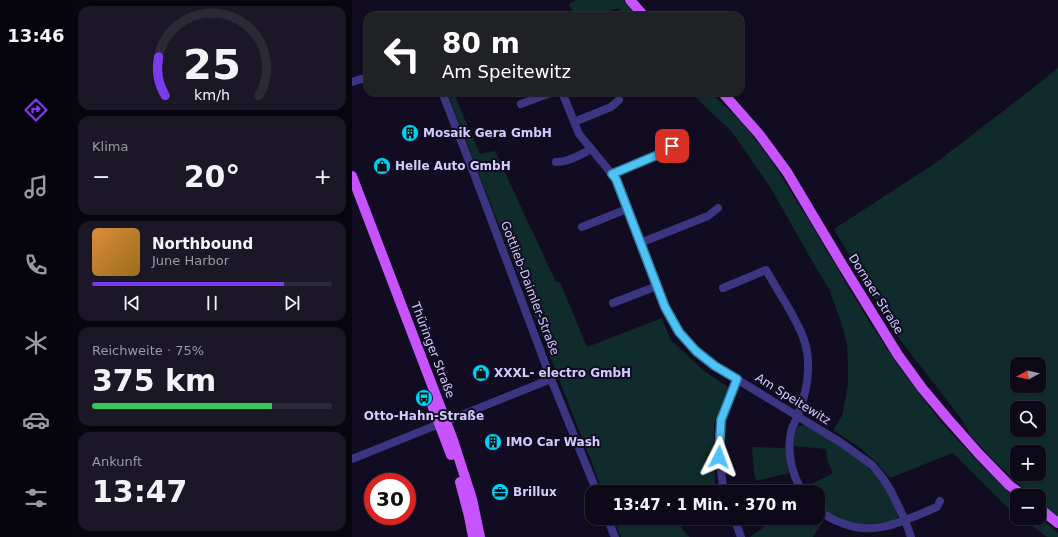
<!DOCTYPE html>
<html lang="de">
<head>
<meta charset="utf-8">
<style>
	:root { --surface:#0d0919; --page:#1b1726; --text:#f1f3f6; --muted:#9a9aa2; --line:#2d2a38; --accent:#7c3aed }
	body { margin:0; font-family:"DejaVu Sans",sans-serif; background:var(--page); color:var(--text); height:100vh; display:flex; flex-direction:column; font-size:15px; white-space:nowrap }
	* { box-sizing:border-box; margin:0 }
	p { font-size:13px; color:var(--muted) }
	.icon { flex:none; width:22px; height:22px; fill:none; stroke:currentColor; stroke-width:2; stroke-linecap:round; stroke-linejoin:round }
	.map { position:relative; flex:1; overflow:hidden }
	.drawer { display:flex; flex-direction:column; gap:6px; padding:6px; background:#07050e; width:280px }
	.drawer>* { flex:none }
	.banner { position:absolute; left:12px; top:12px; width:380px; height:84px; border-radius:12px; box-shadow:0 1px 3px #0004,0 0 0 1px var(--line); background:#202124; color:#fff; overflow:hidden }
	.needle { width:26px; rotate:262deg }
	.buttons { position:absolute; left:658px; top:357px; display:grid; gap:8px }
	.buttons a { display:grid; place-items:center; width:36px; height:36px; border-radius:8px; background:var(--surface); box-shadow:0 1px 3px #0004,0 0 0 1px var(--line); font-size:20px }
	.speed { position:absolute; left:12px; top:473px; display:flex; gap:8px; font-size:20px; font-weight:700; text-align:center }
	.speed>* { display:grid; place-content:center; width:52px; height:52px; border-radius:50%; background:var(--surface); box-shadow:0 1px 3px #0004,0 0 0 1px var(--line); line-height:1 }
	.speed .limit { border:6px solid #d22; background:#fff; color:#111 }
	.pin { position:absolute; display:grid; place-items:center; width:34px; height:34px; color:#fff; margin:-17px; border-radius:8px; box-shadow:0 2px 6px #0006 }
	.me { position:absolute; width:44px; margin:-22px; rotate:3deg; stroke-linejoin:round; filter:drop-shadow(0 0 3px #0008) }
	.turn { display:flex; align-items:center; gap:14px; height:84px; padding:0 12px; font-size:18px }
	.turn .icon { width:52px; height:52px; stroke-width:2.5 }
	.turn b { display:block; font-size:28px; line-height:34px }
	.big { font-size:30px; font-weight:600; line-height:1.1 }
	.drawer .card { flex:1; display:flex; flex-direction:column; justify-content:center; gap:6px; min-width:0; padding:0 14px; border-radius:12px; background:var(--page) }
	.drawer .dial { align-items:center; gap:0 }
	.dial svg { height:104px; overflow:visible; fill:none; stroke:var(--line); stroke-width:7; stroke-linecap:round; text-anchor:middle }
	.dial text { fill:var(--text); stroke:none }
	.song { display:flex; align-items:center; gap:12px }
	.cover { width:48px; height:48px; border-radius:6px; background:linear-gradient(135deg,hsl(30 70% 55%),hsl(40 70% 35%)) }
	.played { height:4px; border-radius:2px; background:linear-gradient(90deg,var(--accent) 80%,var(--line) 80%) }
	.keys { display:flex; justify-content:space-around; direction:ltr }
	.heat { display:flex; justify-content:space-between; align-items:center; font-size:22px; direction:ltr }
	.charge { height:6px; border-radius:3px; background:linear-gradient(90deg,#34c759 75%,var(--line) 0) }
	.trip { position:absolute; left:233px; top:485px; width:240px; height:40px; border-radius:12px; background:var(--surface); box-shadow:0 1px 3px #0004,0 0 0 1px var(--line); font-weight:600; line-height:40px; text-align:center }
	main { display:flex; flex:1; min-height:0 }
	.menu { display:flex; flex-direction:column; width:72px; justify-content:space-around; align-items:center; background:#05040a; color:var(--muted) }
	.menu .icon { width:28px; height:28px }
	.menu .current { color:var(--accent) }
	.menu b { font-size:18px; color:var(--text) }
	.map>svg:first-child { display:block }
	.green { fill:#0f2b2b; fill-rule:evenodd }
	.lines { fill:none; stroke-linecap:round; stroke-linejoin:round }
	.minor { stroke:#3c3582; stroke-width:8 }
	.major { stroke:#c753ff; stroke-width:10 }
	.route-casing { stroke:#337fa1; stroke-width:10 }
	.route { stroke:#4fc3f7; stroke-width:7 }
	.labels { text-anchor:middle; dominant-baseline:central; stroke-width:4; stroke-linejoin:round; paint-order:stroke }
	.poi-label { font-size:12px; font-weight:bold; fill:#d4ccff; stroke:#110c21; text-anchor:start }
	.street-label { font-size:12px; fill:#d4ccff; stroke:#110c21 }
</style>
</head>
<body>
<main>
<nav class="menu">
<b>13:46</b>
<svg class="icon current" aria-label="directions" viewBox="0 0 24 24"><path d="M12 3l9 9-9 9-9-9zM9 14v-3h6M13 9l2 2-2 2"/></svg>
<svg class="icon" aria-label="music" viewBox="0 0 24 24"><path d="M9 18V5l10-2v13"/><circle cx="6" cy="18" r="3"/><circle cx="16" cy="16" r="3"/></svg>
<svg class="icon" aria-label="phone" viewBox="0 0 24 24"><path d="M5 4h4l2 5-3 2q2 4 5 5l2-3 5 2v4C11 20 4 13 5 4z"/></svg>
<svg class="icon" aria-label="climate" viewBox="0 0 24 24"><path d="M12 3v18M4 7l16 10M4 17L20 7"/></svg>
<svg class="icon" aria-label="car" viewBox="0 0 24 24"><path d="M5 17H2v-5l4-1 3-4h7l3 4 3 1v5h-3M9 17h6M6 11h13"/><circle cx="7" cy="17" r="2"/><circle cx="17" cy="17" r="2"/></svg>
<svg class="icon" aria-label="filters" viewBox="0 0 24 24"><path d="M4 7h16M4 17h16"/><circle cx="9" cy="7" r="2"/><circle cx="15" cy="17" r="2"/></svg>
</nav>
<section class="drawer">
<div class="card dial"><svg viewBox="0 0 100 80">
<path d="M14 69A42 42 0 1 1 86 69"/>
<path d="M14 69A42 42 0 0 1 9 39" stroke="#7c3aed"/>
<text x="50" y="56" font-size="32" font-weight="700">25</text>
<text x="50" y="72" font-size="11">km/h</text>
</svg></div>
<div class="card"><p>Klima</p>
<div class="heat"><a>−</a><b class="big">20°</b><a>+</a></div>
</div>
<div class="card">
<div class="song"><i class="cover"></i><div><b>Northbound</b><p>June Harbor</p></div></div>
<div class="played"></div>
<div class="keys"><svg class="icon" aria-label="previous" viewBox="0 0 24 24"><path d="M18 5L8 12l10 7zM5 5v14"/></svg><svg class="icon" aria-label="pause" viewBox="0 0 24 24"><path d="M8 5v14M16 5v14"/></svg><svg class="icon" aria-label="next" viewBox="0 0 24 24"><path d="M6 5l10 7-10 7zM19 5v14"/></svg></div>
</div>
<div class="card"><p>Reichweite · 75%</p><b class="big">375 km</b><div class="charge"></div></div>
<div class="card"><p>Ankunft</p><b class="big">13:47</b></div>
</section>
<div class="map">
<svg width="706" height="537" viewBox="0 0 706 537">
	<rect width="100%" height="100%" fill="#110c21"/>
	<g class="green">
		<polygon points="224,0 271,0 285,16 273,16 266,8 243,16 223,16 217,4"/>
		<path d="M706 68V517L687 502V496H680L643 462 618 435 611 421 545 336 482 229 582 164 676 92ZM665 364H687V386H665ZM665 408H687V430H665ZM665 452H687V474H665Z"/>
		<polygon points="95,92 101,92 128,154 143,151 204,282 208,282 235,347 310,318 318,339 352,371 376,387 362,424 362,457 363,484 334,492 251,492"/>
		<polygon points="338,92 358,92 390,122 419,160 456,219 518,323 548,368 589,422 631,467 665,499 665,515 656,508 601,453 538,478 524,462 507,447 481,430 490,416 493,401 496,384 496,364 495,344 490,325 477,289 463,266 418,187 380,132"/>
		<path d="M453 425C484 444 517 460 536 492 541 499 543 507 547 514L544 520C518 527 499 525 476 513L461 537H398L424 518H466V492H451L452 488 481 473 475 460 474 449 441 446 443 430 447 426Z"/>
		<polygon points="400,447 435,448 435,461 437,473 404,481 402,472"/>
		<polygon points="687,517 706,533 706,537 695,537 669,518"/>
		<path d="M261 518H325C327 525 332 533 338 537H269Z"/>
	</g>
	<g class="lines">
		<g class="minor">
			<polyline points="0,82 16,77"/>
			<polyline points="90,92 124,179 199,379 245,492"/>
			<polyline points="210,92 227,134 264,179 313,307 327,332 344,351 363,366 488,442 520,465 530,477 539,491 553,520 559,537"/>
			<polyline points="169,104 201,92"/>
			<polyline points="222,122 259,107 267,100"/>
			<path d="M204 162C215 162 229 155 239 149"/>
			<polyline points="260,174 310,153 320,146"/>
			<polyline points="230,227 275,209"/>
			<polyline points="288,243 356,216 366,208"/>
			<path d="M371 288 414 270C421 282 428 294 436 307 446 325 456 342 456 363 457 381 452 400 445 417 444 420 442 424 440 428 434 449 439 474 451 492"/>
			<polyline points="261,303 305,286"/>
			<polyline points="0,459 199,379"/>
			<polyline points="372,492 367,457 369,420 385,379"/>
			<path d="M466 509C473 516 481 520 490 523 524 537 553 520 585 507L588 501"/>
			<polyline points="255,518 263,537"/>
			<polyline points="382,518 389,537"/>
		</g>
		<g class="major">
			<polyline points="278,0 292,16"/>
			<polyline points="370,92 407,134 435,172 488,261 546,355 570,388 596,419 627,454 657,485 672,496"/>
			<polyline points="0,176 101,440 120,499 128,537"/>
			<polyline points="77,397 99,455"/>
			<polyline points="108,482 117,516 121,537"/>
			<polyline points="687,508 706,523"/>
		</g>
	</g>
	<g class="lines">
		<g class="route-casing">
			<polyline id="route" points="320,146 310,153 260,174 264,179 313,307 327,332 344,351 363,366 385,379 369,420 367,457"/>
		</g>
		<use href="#route" class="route"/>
	</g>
	<defs>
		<g id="building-disc" transform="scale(0.9)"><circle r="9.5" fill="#00d2f7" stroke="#110c21"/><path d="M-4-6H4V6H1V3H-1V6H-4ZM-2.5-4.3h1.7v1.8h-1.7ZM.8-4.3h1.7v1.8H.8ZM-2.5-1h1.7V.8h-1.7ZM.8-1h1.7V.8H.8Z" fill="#111"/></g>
		<g id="shop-disc" transform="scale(0.9)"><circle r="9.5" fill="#00d2f7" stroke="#110c21"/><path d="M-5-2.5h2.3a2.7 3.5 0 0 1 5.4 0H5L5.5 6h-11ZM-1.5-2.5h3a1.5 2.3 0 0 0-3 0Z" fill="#111"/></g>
		<g id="bus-disc" transform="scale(0.9)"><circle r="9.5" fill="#00d2f7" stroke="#110c21"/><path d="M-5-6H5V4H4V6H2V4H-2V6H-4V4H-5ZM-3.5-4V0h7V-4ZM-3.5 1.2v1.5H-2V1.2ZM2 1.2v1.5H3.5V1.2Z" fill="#111"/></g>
		<g id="office-disc" transform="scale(0.9)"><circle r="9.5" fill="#00d2f7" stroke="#110c21"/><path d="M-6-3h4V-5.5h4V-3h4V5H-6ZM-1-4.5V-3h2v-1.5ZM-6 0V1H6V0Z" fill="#111"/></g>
	</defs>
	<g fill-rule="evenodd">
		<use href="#building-disc" x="58" y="133"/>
		<use href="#shop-disc" x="30" y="166"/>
		<use href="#shop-disc" x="129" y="373"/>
		<use href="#bus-disc" x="72" y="398"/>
		<use href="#building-disc" x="141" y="442"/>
		<use href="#office-disc" x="148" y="492"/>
	</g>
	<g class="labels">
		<g class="poi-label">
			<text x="71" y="133">Mosaik Gera GmbH</text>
			<text x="43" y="166">Helle Auto GmbH</text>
			<text x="142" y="373">XXXL- electro GmbH</text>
			<text x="72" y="416" text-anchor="middle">Otto-Hahn-Straße</text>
			<text x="154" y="442">IMO Car Wash</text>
			<text x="161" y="492">Brillux</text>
		</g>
		<g class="street-label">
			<text transform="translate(178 288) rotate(69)">Gottlieb-Daimler-Straße</text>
			<text transform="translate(524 294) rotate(58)">Dornaer Straße</text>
			<text transform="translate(81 350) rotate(69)">Thüringer Straße</text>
			<text transform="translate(441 399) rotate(32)">Am Speitewitz</text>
		</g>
	</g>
</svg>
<div class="buttons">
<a><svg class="needle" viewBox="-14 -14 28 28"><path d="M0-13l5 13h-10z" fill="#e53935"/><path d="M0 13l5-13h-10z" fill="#9a9aa2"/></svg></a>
<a><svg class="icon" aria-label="search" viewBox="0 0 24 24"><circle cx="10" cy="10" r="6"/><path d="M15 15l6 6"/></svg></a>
<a>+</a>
<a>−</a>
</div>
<div class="speed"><div class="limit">30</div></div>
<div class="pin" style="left:320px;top:146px;background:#d93025"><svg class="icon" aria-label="arrive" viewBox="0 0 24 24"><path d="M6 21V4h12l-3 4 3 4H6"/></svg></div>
<svg class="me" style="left:367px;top:457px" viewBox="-20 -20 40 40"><path d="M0-17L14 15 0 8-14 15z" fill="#4fc3f7" stroke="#fff" stroke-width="4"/></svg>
<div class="trip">13:47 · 1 Min. · 370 m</div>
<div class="banner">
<div class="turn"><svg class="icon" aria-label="left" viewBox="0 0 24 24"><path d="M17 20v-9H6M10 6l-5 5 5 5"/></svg><div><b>80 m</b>Am Speitewitz</div></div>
</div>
</div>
</main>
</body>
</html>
